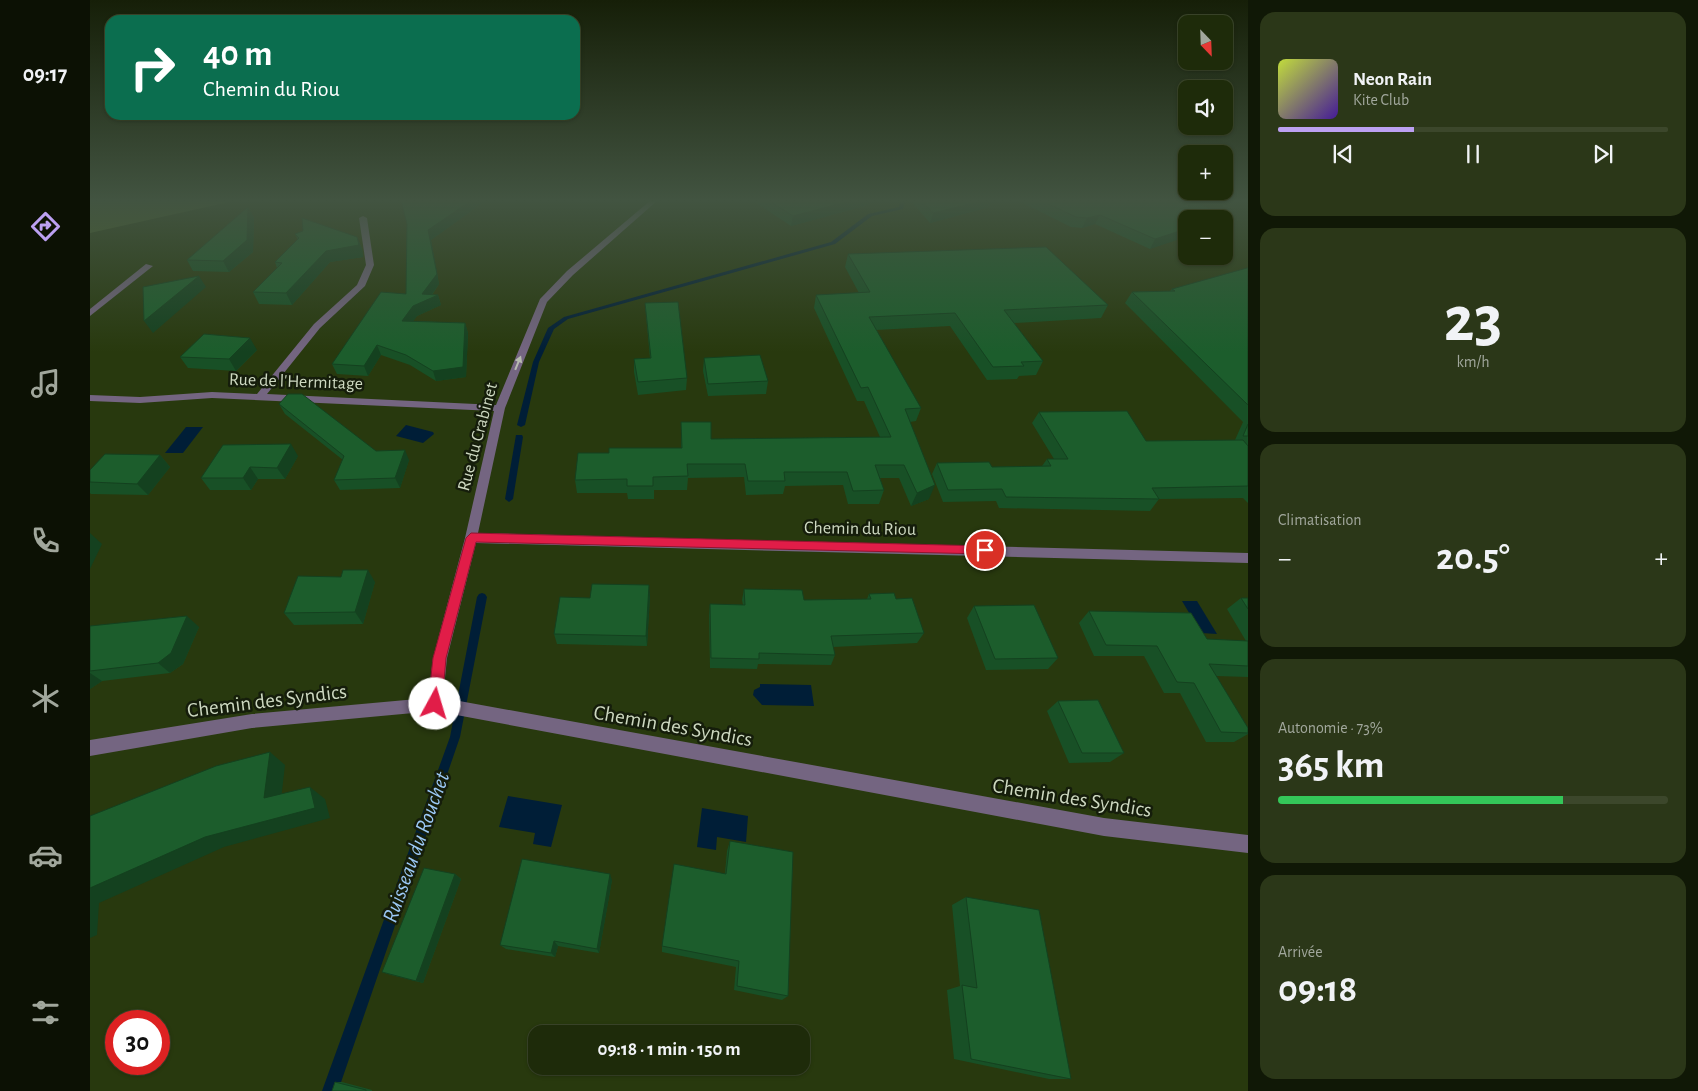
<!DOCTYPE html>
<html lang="fr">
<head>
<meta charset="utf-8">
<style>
	:root { --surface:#1e2b0a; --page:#2b3718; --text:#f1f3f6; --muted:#a1a79c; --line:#3c472b; --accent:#bca0f2 }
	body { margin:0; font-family:"Alegreya Sans",sans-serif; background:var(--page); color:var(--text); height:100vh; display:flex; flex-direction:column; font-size:19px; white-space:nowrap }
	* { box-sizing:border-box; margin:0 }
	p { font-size:16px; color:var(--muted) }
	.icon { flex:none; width:28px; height:28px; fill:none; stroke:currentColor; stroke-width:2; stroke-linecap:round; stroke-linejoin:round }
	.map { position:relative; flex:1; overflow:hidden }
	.panel { display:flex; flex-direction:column; gap:12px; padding:12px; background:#101806; width:450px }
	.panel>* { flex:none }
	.hud { position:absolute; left:15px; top:15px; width:475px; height:105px; border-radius:15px; box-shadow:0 1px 4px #0004,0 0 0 1px var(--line); background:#0b6e4f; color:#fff; overflow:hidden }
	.needle { width:32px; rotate:157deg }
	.fabs { position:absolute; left:1088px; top:15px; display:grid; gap:10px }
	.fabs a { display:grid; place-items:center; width:55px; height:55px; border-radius:10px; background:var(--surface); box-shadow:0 1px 4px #0004,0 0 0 1px var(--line); font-size:25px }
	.speed { position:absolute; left:15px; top:1010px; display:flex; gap:10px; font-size:25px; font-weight:700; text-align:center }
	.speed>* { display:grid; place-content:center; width:65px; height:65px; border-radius:50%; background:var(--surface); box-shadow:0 1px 4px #0004,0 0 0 1px var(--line); line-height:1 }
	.speed .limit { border:8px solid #d22; background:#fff; color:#111 }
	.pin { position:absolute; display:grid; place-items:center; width:42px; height:42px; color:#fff; margin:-21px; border:2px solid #fff; border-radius:50%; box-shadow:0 1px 5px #0007 }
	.me { position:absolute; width:55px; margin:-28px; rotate:6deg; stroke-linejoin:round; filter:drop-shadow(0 0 4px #0008) }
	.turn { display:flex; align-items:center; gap:18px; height:105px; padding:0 15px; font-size:22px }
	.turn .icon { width:65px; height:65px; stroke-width:2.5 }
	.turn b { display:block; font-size:35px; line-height:42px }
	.big { font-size:38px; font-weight:700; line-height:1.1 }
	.panel .tile { flex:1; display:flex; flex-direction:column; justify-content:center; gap:8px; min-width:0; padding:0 18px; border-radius:15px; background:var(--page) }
	.panel .dial { align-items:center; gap:0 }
	.dial b { font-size:65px; line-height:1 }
	.song { display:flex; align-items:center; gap:15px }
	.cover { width:60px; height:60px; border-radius:8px; background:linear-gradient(135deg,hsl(70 70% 55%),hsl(260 70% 35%)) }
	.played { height:5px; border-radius:2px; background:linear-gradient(90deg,var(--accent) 35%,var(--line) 35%) }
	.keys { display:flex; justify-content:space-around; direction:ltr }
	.heat { display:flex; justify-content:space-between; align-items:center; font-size:28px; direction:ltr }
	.charge { height:8px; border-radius:4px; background:linear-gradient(90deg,#34c759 73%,var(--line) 0) }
	.trip { position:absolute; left:438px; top:1025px; width:282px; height:50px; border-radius:15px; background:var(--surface); box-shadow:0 1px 4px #0004,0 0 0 1px var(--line); font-weight:700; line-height:50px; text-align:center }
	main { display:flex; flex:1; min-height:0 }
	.tabs { display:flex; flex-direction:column; width:90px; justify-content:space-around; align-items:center; background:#0c1104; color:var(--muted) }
	.tabs .icon { width:35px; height:35px }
	.tabs .on { color:var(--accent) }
	.tabs b { font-size:22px; color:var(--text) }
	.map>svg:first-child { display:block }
	.green { fill:#4b6328 }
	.water { fill:#001e37 }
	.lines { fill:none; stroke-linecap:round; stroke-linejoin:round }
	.stream { fill:#001e37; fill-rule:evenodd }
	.minor { fill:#746581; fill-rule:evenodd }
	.wall { fill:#185026 }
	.shaded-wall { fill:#14411f }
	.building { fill:#1c5d2c; stroke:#14411f }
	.oneway { fill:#b7bbb0 }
	.route { fill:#e11d48; stroke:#92132f }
	.labels { text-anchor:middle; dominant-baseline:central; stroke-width:5; stroke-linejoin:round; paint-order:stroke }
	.street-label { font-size:18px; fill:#cdd8c0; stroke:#151d0b }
	.near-street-label { font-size:21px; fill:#cdd8c0; stroke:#151d0b }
	.near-water-label { font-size:22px; font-style:italic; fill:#9cc9f6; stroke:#151d0b }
</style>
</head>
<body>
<main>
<nav class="tabs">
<b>09:17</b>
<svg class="icon on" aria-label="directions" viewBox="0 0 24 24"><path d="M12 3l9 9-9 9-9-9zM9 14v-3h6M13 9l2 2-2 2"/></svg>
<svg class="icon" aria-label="music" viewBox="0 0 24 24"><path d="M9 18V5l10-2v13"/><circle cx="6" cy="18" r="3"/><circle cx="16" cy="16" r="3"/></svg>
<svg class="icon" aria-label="phone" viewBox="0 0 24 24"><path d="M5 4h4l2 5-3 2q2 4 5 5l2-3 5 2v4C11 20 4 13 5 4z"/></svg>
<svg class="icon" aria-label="climate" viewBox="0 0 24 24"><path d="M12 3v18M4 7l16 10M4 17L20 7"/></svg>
<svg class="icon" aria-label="car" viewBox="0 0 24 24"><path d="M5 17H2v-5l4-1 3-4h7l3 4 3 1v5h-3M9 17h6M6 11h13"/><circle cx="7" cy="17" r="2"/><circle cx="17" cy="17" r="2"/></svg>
<svg class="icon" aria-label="filters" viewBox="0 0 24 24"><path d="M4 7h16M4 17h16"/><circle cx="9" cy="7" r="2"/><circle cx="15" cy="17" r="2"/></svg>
</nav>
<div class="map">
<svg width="1158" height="1091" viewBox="0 0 1158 1091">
	<rect width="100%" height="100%" fill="#28390e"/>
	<polygon class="green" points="18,200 148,200 0,233 0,202"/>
	<g class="water">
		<polygon points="316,425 343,432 344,434 333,443 306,436"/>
		<polygon points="96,427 113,427 93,453 75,453"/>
		<polygon points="1092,601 1107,601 1127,634 1111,633"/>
		<polygon points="670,684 721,685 724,706 672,705 663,695 664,690 670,687"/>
		<polygon points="418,796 472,805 461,847 443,844 445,833 409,827"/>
		<polygon points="612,808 658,816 656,842 627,837 626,850 607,847"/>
	</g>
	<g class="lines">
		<g class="stream">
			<polygon points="811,200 815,201 813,209 782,216 745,244 478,319 464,329 449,362 435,425 431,427 427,425 443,362 458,328 474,317 741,242 778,214 809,207"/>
			<polygon points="426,435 432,435 433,437 423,499 419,502 415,499"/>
			<polygon points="392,593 395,594 397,597 370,737 248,1091 232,1091 360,737 387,597 389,594"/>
		</g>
		<g class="minor">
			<polygon points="561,200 568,200 483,275 457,302 415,408 388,533 1158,553 1158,563 386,543 357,658 353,698 1014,818 1158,835 1158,853 1014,836 345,711 162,728 0,756 0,740 162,714 338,698 343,658 375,538 404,411 122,398 50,403 0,401 0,395 50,397 122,392 167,394 224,324 267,285 276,265 269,218 273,216 277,218 284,265 275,286 230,328 177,394 406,405 450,299 477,271"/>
			<polygon points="56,264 63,266 0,316 0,309"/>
		</g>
	</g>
	<g class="wall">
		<polygon points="662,200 780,200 778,205 701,226"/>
		<polygon points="820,200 902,200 899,207 840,223"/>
		<polygon points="927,200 1098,200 1137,215 1134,220 1134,219 1060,249 1005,224 992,228 981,227"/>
		<polygon points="395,201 341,240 349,284 342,295 348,295 351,305 327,316 323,321 375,323 378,333 376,377 346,381 320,365 291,355 278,376 247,374 242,364 316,294 317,224"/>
		<polygon points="158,207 164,218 163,252 139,272 103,271 97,260"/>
		<polygon points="205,234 267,237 272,249 273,257 240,262 202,305 169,304 163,292 187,268 185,262 208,240"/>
		<polygon points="758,254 1018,305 1011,318 924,323 953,361 946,375 929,376 927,379 897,380 860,326 786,330 831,408 826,421 820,422 839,499 821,506 809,478 790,478 794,490 789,504 758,504 753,485 695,486 693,494 656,495 654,477 598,478 597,490 564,490 564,499 538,499 537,493 487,493 485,480 519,453 591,448 591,422 621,439 790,437 774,401 767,401 724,308 726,295 769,293 755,267"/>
		<polygon points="1158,268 1158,503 1153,498 1069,499 1060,511 909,508 906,501 853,502 842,474 847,463 902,467 952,466 957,459 964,459 942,423 949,412 1056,441 1145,440 1153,422 1035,303 1042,292 1080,291 1082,289"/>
		<polygon points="555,303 597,378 596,390 548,395 544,372 544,359 560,358 556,315"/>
		<polygon points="167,350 146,371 98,368 90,357"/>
		<polygon points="614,358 678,381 676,394 618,396 613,371"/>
		<polygon points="189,404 286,451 319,460 310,488 250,490 244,480 253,460 195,414"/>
		<polygon points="70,455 80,467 58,495 1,494 0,493 0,470"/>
		<polygon points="208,456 195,479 168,479 161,490 120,490 111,478"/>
		<polygon points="285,582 273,624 204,625 194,613"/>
		<polygon points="654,589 714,600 777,599 779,594 806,599 834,633 827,643 743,647 745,655 741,665 668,664 667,669 620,668 619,615 620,604 653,605 652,600"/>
		<polygon points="560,596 557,646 467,644 464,634 500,598"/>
		<polygon points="1151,598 1158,598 1158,677 1126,676 1158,728 1158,734 1144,742 1116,742 1090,693 1074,693 1054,656 1004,656 989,623 999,611 1117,639 1156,641 1137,609"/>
		<polygon points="884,606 968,658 958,669 896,670 877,618"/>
		<polygon points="0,626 109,627 93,664 80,673 12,681 0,689"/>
		<polygon points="968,701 1034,753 1020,762 979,763 957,711"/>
		<polygon points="640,841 698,996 692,1000 644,990 646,967 572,952 572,946 635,873 637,851"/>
		<polygon points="365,874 371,879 333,983 301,975 292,972"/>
		<polygon points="522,880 509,953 468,946 465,957 416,949 410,945"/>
		<polygon points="876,897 981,1079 959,1079 864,1059 857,990 870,986 862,905"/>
		<polygon points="245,1082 252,1082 282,1090 282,1091 242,1091"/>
	</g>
	<g class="shaded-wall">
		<polygon points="382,200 395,200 395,201 341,240 349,284 338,300 348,295 351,305 327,316 316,331 312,321 338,230"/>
		<polygon points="764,200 780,200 778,205 701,226 703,216"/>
		<polygon points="896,200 902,200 899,207 840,223 843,213"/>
		<polygon points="158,207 164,218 163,252 139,272 133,261"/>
		<polygon points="1010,215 1005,224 992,228 997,218"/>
		<polygon points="1137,215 1134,220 1134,219 1126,219"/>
		<polygon points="1096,229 1096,237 1060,249 1065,239"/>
		<polygon points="267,237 272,249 273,257 240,262 202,305 196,293 236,251"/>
		<polygon points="109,276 116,287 63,333 54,321"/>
		<polygon points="375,323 378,333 376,377 346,381 343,371"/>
		<polygon points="160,338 167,350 146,371 139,359"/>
		<polygon points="287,345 291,355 278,376 274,366"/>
		<polygon points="201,444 208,456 195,479 187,468"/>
		<polygon points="315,450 319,460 310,488 305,478"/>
		<polygon points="70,455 80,467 58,495 47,484"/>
		<polygon points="160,467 168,479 161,490 153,478"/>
		<polygon points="845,485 839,499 821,506 827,493"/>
		<polygon points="0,533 12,544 0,569"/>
		<polygon points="278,570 285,582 273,624 265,612"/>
		<polygon points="559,585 560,596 557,646 556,636"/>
		<polygon points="97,616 109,627 93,664 80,673 68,663"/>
		<polygon points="0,673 12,681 0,689"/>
		<polygon points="180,752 195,765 190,809 174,798"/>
		<polygon points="220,787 235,799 240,818 134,847 9,903 7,935 0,938 0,888"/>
		<polygon points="365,874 371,879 333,983 326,981"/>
		<polygon points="520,874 522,880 509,953 507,949"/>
		<polygon points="464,941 468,946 465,957 461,953"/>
	</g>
	<g class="building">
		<polygon points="311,200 382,200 338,230 347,274 332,294 348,295 323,306 312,321 375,323 373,367 343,371 316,355 287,345 274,366 242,364 291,292 316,294 317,224"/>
		<polygon points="678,200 764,200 703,216"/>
		<polygon points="831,200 896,200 843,213"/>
		<polygon points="950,200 1098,200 1137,215 1126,219 1096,219 1096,229 1065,239 1010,215 997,218 986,217"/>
		<polygon points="158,207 157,240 133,261 97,260"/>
		<polygon points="212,218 267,237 269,245 236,251 196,293 163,292 192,263 185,262 209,238 205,234 213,231"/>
		<polygon points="956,247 1018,305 914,310 953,361 931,362 934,366 903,367 865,313 779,317 831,408 815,409 845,485 827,493 814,465 785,465 794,490 763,491 757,472 694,472 695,481 658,481 655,464 597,464 598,476 563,477 563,486 537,486 537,479 485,480 488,453 519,453 519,448 592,448 591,422 621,422 621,439 801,437 778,387 771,388 726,295 780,292 758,254"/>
		<polygon points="1157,268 1158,268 1158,405 1042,292 1085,291 1082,289"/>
		<polygon points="109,276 54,321 53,287"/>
		<polygon points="588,302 597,378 548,382 544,359 561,358 555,303"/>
		<polygon points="114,334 160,338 139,359 90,357"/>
		<polygon points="670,355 678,381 618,384 614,358"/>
		<polygon points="198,394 212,394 286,451 315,450 305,478 244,480 254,456 189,404"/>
		<polygon points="1037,411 1056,441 1153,440 1158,446 1158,486 1062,488 1069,499 916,497 912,489 858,490 847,463 899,462 902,467 961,466 957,459 978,459 949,412"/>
		<polygon points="1158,424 1158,436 1153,436"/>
		<polygon points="201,444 187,468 160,467 153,478 111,478 133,445"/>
		<polygon points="15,454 70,455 47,484 0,482 0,470"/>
		<polygon points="253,570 278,570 265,612 194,613 208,576 251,577"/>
		<polygon points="502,584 559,585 556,636 464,634 470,597 500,598"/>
		<polygon points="654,589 712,590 714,600 781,599 779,594 804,593 806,599 822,598 834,633 741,636 745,655 669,653 669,659 621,658 620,604 655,605"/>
		<polygon points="1151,598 1158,598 1158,609"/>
		<polygon points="944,605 968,658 905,659 884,606"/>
		<polygon points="999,611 1101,613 1117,639 1158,641 1158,666 1119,664 1158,728 1158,733 1131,732 1104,683 1087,682 1067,646 1016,645"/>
		<polygon points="97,616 81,653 68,663 0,671 0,626"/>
		<polygon points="1008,700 1034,753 992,753 968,701"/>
		<polygon points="180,752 174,798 220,787 225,808 115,837 0,888 0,816 126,766"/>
		<polygon points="640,841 703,852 698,996 647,986 649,961 572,946 584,864 636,874"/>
		<polygon points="432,859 520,874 507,949 464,941 461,953 410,945"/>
		<polygon points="334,868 365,874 326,981 292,972"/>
		<polygon points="876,897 949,910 981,1079 881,1059 872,985 887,988"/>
		<polygon points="245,1082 276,1090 276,1091 242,1091"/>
	</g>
	<defs><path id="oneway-solid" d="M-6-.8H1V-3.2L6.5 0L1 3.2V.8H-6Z" transform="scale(1.25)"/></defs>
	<use class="oneway" href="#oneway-solid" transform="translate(428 363) rotate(-68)"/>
	<linearGradient id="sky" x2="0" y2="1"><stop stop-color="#161f08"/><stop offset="0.57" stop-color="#425441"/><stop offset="1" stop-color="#425441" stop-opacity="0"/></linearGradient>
	<rect width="1158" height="352" fill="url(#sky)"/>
	<polygon class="route" points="381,533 895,546 901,550 895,554 386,542 356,658 352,704 350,708 345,710 340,708 338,704 343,658 376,538"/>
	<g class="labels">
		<g class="street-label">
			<text transform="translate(206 382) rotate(2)">Rue de l'Hermitage</text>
			<text transform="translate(388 437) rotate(-75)">Rue du Crabinet</text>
			<text transform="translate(770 529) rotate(1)">Chemin du Riou</text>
		</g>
		<g class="near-street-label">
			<text transform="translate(177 701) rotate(-7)">Chemin des Syndics</text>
			<text transform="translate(583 726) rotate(10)">Chemin des Syndics</text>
			<text transform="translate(982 798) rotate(9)">Chemin des Syndics</text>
		</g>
		<g class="near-water-label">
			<text transform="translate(326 847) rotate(-70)">Ruisseau du Rouchet</text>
		</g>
	</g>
</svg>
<div class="fabs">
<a><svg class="needle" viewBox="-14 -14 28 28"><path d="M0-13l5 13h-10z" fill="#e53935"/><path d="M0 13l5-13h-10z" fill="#a1a79c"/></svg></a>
<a><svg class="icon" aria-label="sound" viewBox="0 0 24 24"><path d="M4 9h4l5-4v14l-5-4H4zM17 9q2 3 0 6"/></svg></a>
<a>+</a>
<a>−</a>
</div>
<div class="speed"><div class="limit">30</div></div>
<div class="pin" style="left:895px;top:550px;background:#d93025"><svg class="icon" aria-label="arrive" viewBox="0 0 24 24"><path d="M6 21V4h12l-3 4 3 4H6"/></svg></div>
<svg class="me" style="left:345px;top:704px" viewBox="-20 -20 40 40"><circle r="19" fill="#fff"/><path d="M0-13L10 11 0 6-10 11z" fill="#e11d48"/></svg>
<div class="trip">09:18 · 1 min · 150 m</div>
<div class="hud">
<div class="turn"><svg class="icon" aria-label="right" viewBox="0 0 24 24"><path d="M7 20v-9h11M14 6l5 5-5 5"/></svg><div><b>40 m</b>Chemin du Riou</div></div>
</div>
</div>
<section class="panel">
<div class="tile">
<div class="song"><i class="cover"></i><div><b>Neon Rain</b><p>Kite Club</p></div></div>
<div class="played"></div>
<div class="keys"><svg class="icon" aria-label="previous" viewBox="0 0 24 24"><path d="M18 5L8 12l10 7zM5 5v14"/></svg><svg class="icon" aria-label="pause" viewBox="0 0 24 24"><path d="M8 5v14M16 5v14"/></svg><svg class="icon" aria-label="next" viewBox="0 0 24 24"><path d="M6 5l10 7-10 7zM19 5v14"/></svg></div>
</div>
<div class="tile dial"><b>23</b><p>km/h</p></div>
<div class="tile"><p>Climatisation</p>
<div class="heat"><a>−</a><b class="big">20.5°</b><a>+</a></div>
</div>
<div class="tile"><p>Autonomie · 73%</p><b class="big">365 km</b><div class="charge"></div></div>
<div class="tile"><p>Arrivée</p><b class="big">09:18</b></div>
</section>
</main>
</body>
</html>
